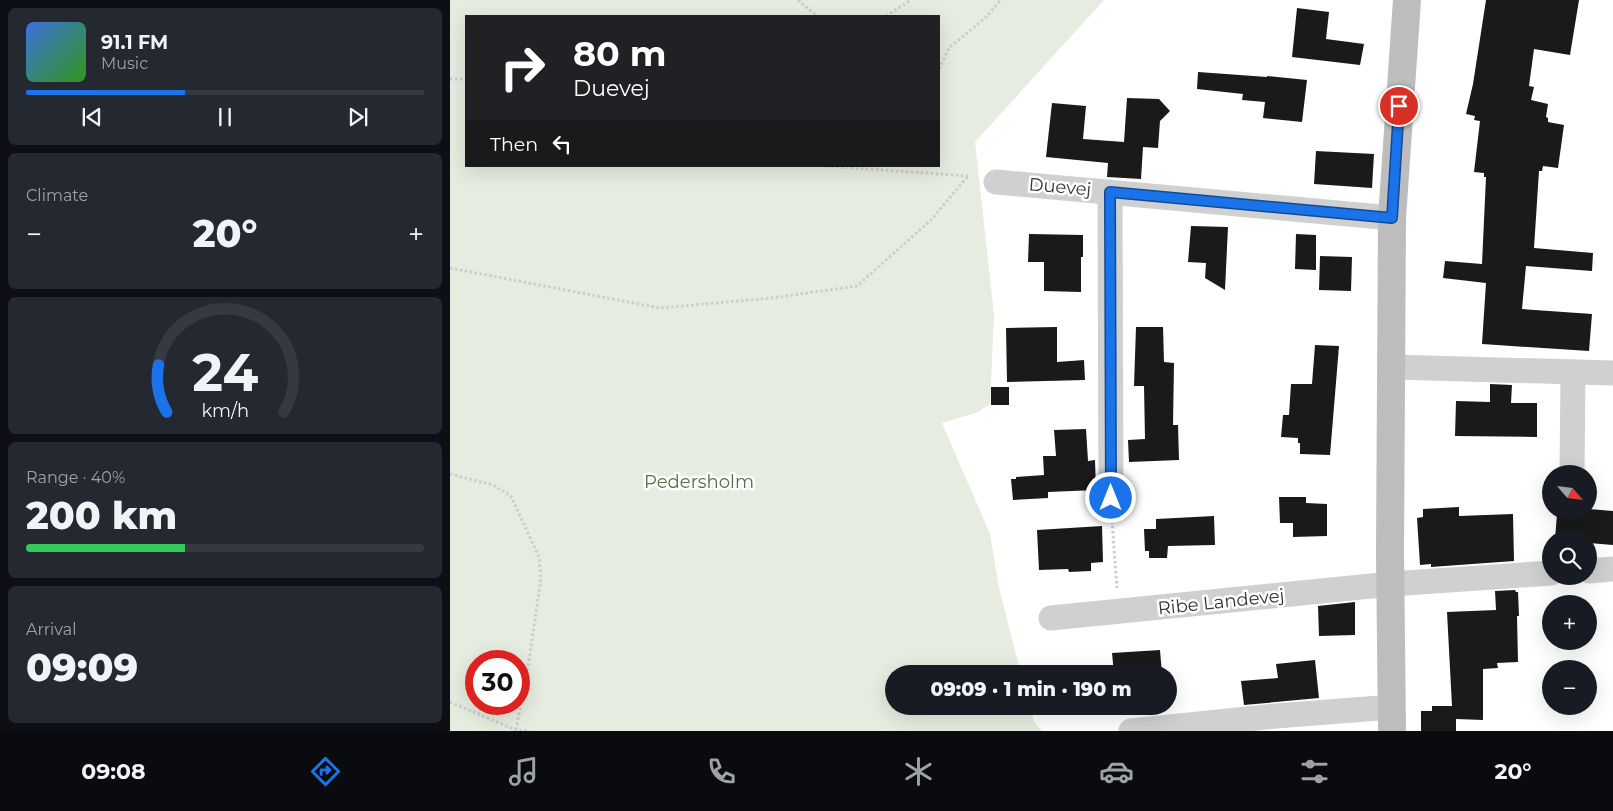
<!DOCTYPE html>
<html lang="en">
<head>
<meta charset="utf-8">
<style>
	:root { --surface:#171b24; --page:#242831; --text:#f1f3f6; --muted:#9ea1a6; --line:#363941; --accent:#1a73e8 }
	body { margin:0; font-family:Montserrat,sans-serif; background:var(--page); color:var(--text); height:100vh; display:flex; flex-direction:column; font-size:19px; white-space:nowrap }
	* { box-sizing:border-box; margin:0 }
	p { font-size:16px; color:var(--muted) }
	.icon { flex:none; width:28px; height:28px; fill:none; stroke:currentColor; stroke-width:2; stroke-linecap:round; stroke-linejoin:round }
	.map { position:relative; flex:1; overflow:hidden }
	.side { display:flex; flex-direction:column; gap:8px; padding:8px; background:#0d0f14; width:450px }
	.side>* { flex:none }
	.hud { position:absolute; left:15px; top:15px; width:475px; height:152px; border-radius:0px; box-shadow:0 5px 20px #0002; background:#202124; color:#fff; overflow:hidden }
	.needle { width:32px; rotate:118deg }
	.tools { position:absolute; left:1092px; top:465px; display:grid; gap:10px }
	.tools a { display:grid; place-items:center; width:55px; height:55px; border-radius:50%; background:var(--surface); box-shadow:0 5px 20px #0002; font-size:25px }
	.speed { position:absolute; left:15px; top:650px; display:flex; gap:10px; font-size:25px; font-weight:700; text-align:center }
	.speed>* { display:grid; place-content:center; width:65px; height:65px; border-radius:50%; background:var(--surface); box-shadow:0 5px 20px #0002; line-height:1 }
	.speed .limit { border:8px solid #d22; background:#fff; color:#111 }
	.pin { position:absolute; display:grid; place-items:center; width:42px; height:42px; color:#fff; margin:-21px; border:2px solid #fff; border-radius:50%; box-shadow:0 1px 5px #0007 }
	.me { position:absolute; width:55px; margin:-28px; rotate:0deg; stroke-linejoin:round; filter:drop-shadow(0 0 4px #0008) }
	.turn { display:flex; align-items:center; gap:18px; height:105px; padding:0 25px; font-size:22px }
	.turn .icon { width:65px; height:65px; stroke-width:2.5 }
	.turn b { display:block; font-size:35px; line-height:42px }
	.then { display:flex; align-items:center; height:48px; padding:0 25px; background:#0003; gap:10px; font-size:19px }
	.big { font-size:38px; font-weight:800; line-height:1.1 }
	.side .widget { flex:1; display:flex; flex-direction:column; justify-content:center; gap:8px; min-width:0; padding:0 18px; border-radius:8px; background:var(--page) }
	.side .dial { align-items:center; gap:0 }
	.dial svg { height:130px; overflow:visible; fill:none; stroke:var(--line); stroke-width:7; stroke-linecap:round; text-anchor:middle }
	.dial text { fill:var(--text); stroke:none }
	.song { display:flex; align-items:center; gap:15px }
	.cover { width:60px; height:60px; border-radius:8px; background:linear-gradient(135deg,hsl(220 70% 55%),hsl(110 70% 35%)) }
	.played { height:5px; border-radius:2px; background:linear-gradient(90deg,var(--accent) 40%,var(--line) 40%) }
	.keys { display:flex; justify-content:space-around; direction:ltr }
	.heat { display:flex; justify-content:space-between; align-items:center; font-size:28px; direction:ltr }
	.charge { height:8px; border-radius:4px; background:linear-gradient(90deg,#34c759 40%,var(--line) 0) }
	.trip { position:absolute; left:435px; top:665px; width:292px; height:50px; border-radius:25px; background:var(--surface); box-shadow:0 5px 20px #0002; font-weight:800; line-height:50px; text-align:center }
	.tabs { display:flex; height:80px; justify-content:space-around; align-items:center; background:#090b0e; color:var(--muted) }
	.tabs .icon { width:35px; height:35px }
	.tabs .current { color:var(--accent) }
	.tabs b { font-size:22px; color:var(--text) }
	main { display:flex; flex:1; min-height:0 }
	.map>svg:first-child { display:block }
	.green { fill:#e6ecdf; fill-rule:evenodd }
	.building { fill:#1a1a1a }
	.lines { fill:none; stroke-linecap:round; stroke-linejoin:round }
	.path { stroke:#cdcdcd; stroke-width:3; stroke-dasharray:2.5 2.5; stroke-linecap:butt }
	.minor { stroke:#d0d0d0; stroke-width:25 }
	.secondary { stroke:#bdbdbd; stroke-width:28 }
	.route-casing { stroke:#114b97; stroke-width:12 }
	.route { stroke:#1a73e8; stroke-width:9 }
	.labels { text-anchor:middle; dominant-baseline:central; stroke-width:5; stroke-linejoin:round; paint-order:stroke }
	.street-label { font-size:18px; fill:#333; stroke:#fff }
	.park-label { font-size:18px; fill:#56703f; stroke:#fff }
</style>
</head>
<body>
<main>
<section class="side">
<div class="widget">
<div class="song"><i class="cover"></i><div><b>91.1 FM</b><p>Music</p></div></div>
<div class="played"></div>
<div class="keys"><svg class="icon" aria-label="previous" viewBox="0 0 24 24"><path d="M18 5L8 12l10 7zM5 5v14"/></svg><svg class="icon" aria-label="pause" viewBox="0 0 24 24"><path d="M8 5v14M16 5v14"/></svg><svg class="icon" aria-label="next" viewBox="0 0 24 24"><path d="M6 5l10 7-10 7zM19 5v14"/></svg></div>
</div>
<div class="widget"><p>Climate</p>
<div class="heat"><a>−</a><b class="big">20°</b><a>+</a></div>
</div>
<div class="widget dial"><svg viewBox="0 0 100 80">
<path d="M14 69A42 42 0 1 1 86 69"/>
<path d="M14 69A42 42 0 0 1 9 40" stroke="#1a73e8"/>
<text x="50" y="56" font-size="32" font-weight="700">24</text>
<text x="50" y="72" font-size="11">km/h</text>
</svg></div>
<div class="widget"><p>Range · 40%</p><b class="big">200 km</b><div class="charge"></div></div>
<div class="widget"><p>Arrival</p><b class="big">09:09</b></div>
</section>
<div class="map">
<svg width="1163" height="731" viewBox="0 0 1163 731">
	<rect width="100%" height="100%" fill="#fff"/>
	<path class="green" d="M0 0H654L525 142 544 315 540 404 528 412 492 423 540 534 549 588 571 674H444V706H580L584 722 592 731H0ZM16 16H489V166H16ZM26 661H69V704H26Z"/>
	<g class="building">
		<polygon points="1036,0 1129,0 1120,55 1084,49 1079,86 1084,87 1081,100 1098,104 1096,117 1098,118 1098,122 1114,125 1108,168 1093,166 1092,171 1089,171 1084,248 1143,253 1142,271 1076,266 1072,309 1142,314 1139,351 1032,344 1036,283 993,278 995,261 1032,264 1036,177 1034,177 1034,173 1024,172 1030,121 1024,120 1025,116 1016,114 1023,84"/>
		<polygon points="847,8 879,12 876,39 914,44 910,65 842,57"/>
		<polygon points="748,72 817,77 817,76 857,80 852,122 813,118 815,102 792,100 793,94 747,89"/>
		<polygon points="677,98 709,99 720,111 710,121 708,148 693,147 691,179 657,177 658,163 596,157 602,103 636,106 633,139 674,142"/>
		<polygon points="866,151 924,154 922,188 864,184"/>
		<polygon points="741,226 778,227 775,290 755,278 756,263 738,262"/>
		<polygon points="579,234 633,235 633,257 631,257 631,292 594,291 594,262 578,262"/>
		<polygon points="846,234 866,235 866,270 845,269"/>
		<polygon points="870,256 902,257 901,291 869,290"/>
		<polygon points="607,327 607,362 634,360 635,380 557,382 556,328"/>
		<polygon points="686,327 713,327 714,362 724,363 723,425 728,425 729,460 679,462 678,440 695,439 694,386 684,386"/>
		<polygon points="865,345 889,346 880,455 850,454 850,443 848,443 848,438 831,437 833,415 839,415 841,384 862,384"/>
		<polygon points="1040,384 1062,385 1061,403 1087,403 1087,437 1005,436 1006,401 1040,402"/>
		<rect x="541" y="387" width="18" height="18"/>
		<polygon points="636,429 638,461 645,460 646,490 598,492 598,498 563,500 561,479 566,479 566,477 594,475 593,456 606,456 604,430"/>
		<polygon points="829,497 856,497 856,503 877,504 877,536 843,537 843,523 830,523"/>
		<polygon points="1009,507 1009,516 1063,514 1064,561 981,567 981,564 970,565 967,518 973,517 973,509"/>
		<polygon points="1139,509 1163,511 1163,545 1139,543 1139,539 1105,539 1107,514 1114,514 1114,511 1139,511"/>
		<polygon points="764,516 765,545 718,546 717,558 699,558 699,551 695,551 694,529 706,529 706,519"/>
		<polygon points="652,526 653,562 641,563 641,571 619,572 618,569 589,570 587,530"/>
		<polygon points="1065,590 1066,592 1068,592 1069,616 1067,616 1068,662 1047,663 1048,668 1033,669 1033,720 1006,719 1006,731 971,731 971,711 982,711 982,706 1002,706 997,612 1046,610 1045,591"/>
		<polygon points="905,602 905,635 869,636 868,606"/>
		<polygon points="710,650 712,674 664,674 662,653"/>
		<polygon points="865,660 869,698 794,705 791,681 828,678 826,664"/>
	</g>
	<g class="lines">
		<g class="path">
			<polyline points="348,0 367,16"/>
			<polyline points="436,16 461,0"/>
			<polyline points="489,69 499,48 535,18 551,0"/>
			<polyline points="0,79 16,79"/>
			<polyline points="376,166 518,176"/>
			<polyline points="0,268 210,308 322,298 407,286 481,220 518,176"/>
			<polyline points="0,474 43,485 61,496 89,557 91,578 79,661 66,730"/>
			<polyline points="662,521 667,588"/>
			<polyline points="0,702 66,730 80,731"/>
		</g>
		<g class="minor">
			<polyline points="546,182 942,218"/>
			<polyline points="660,192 661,498"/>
			<polyline points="942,367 1163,373"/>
			<polyline points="1122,474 1123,372"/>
			<polyline points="1139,571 1163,569"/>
			<polyline points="601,618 941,584 1101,573"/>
			<polyline points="681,731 826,716 942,707"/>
		</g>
		<polyline class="secondary" points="942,731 940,553 942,218 957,0"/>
	</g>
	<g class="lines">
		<g class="route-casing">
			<polyline id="route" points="661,498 660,192 942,218 949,106"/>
		</g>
		<use href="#route" class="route"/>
	</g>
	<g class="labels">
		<g class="street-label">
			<text transform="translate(610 187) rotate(5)">Duevej</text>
			<text transform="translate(771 602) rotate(-6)">Ribe Landevej</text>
		</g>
		<g class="park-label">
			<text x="249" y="482">Pedersholm</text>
		</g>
	</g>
</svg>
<div class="tools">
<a><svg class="needle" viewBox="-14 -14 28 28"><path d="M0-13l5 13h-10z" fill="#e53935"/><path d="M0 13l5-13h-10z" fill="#9ea1a6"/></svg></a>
<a><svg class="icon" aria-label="search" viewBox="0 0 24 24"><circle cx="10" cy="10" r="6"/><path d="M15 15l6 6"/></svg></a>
<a>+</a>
<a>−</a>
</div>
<div class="speed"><div class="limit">30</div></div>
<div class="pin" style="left:949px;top:106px;background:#d93025"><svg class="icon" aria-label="arrive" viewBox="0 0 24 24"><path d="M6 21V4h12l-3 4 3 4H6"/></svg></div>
<svg class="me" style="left:661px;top:498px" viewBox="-20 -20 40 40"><circle r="17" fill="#1a73e8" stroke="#fff" stroke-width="3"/><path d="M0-11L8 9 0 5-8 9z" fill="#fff"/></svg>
<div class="trip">09:09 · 1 min · 190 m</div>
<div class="hud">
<div class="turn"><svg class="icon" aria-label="right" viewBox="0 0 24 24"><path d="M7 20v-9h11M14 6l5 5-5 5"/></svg><div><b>80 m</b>Duevej</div></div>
<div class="then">Then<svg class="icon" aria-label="left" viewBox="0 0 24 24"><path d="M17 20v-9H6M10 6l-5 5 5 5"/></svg></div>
</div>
</div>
</main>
<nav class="tabs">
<b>09:08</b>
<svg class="icon current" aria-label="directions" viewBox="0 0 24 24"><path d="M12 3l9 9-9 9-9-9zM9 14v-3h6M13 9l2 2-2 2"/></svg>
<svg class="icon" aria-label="music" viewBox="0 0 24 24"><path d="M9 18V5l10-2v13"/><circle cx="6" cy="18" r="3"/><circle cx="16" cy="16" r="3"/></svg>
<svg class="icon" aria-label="phone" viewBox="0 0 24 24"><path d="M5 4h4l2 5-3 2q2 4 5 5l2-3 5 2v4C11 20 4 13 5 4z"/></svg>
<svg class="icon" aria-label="climate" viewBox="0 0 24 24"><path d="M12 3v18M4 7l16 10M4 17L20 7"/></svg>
<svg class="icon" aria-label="car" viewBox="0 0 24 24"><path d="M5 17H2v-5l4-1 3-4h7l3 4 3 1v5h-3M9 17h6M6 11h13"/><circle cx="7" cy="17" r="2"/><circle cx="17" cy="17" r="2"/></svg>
<svg class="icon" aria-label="filters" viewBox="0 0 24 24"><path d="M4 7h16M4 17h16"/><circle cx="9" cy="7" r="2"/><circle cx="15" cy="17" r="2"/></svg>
<b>20°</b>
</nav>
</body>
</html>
